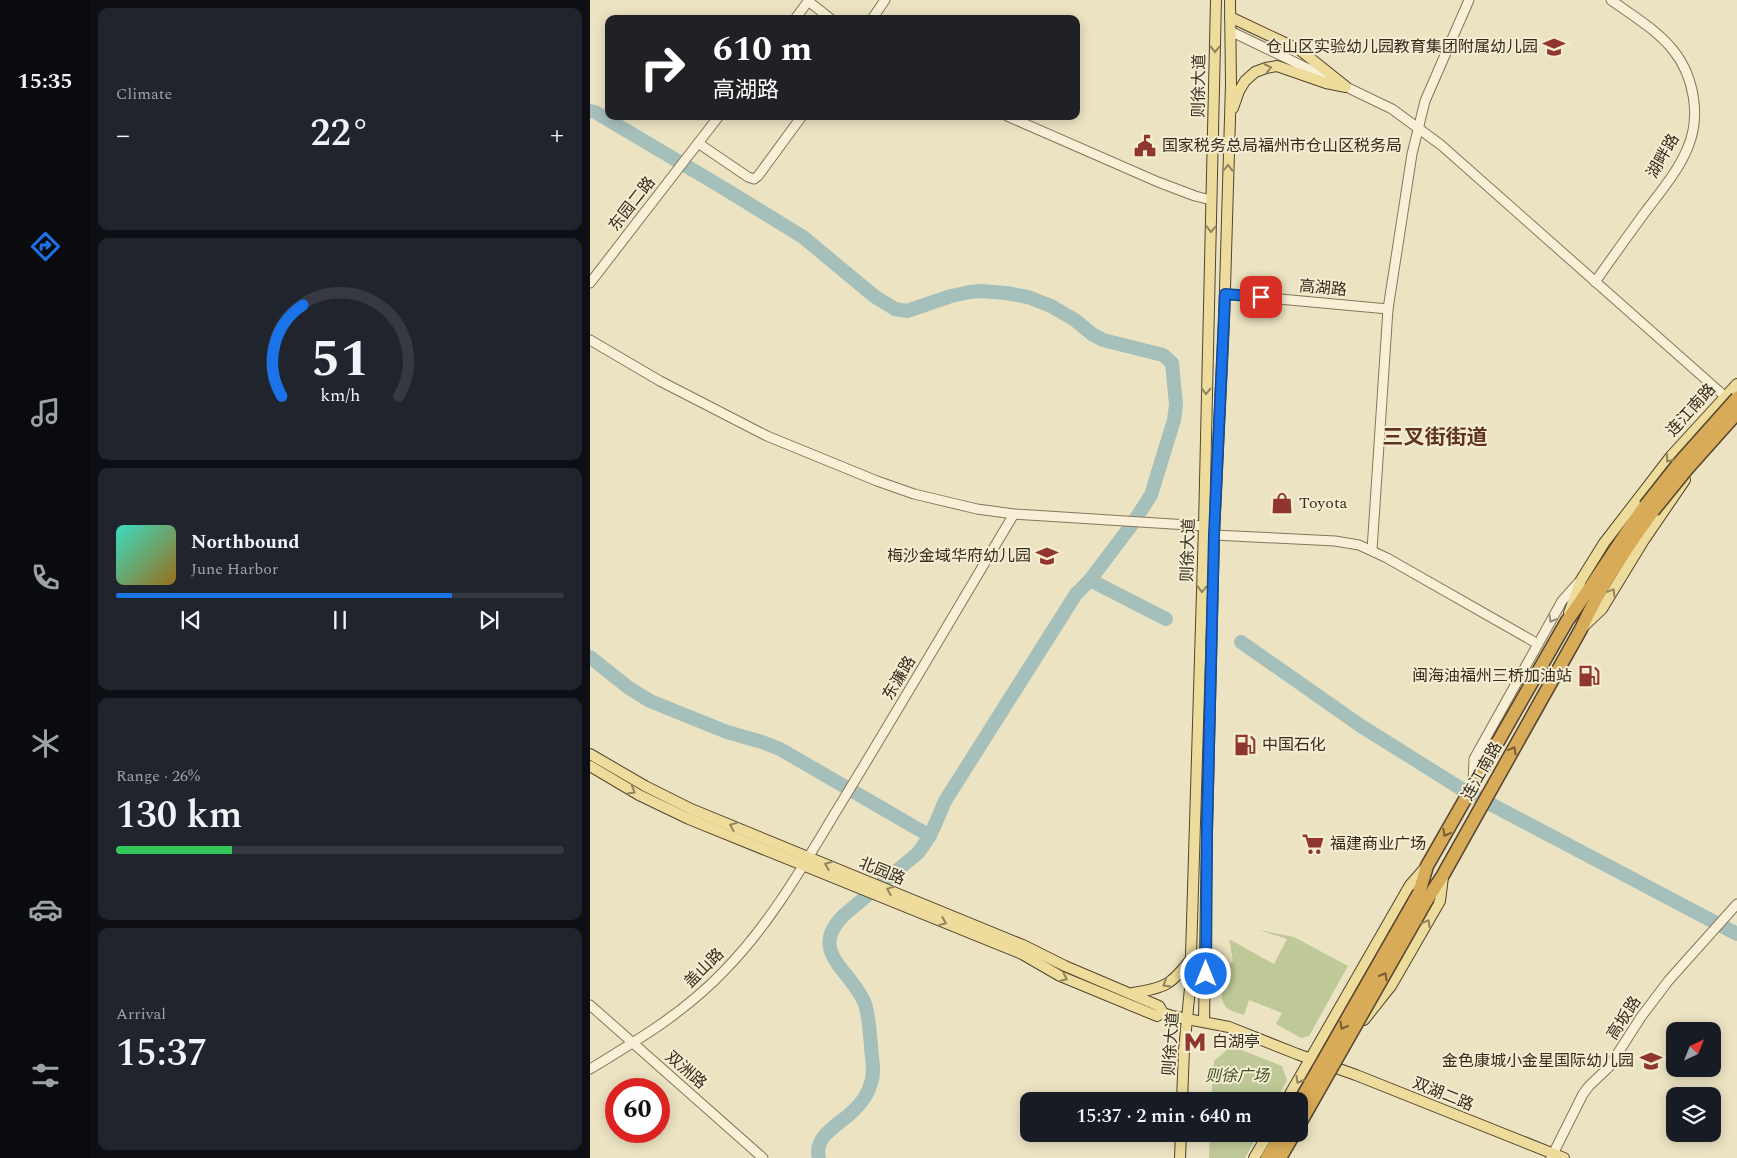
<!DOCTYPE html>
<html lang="en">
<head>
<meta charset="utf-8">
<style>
	:root { --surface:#171b24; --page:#20242c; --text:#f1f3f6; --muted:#9ea1a6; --line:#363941; --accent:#1a73e8 }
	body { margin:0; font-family:Spectral,"Noto Sans SC",serif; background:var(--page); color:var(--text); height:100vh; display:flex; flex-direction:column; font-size:19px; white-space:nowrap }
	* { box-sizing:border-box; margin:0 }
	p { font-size:16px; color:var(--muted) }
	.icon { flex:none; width:28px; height:28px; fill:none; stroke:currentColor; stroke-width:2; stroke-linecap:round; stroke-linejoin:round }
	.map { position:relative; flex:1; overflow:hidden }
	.panel { display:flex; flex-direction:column; gap:8px; padding:8px; background:#0d0f14; width:500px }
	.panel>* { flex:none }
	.hud { position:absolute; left:15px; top:15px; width:475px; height:105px; border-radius:10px; box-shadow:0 2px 12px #0003; background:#202124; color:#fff; overflow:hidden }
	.needle { width:32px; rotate:43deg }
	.buttons { position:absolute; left:1076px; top:1022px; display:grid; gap:10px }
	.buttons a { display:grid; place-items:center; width:55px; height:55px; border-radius:10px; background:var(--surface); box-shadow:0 2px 12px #0003; font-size:25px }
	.speed { position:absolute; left:15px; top:1078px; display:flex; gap:10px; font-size:25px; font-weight:700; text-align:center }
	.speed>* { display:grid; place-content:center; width:65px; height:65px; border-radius:50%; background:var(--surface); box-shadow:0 2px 12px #0003; line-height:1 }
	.speed .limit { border:8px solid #d22; background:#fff; color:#111 }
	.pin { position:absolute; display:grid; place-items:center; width:42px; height:42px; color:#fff; margin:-21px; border-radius:10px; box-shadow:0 2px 8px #0006 }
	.me { position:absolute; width:55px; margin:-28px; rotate:0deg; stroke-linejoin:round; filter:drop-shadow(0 0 4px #0008) }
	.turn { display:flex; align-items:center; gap:18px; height:105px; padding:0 25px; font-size:22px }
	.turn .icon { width:65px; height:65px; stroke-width:2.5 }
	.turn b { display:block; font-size:35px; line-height:42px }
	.big { font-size:38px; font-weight:600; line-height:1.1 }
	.panel .card { flex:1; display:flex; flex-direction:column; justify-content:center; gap:8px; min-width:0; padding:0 18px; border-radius:10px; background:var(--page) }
	.panel .dial { align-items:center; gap:0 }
	.dial svg { height:130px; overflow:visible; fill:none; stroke:var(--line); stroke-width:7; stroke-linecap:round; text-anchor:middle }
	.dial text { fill:var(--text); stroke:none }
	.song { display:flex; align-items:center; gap:15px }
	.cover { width:60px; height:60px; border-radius:8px; background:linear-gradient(135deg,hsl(170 70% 55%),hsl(40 70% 35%)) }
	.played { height:5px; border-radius:2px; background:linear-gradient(90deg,var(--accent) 75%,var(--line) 75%) }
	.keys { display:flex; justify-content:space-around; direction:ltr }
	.heat { display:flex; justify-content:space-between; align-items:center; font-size:28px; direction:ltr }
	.charge { height:8px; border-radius:4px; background:linear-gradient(90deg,#34c759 26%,var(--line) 0) }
	.trip { position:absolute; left:430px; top:1092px; width:288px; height:50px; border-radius:10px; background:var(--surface); box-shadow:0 2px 12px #0003; font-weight:600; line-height:50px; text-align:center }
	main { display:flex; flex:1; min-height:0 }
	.dock { display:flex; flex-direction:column; width:90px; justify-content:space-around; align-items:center; background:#090b0e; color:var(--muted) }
	.dock .icon { width:35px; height:35px }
	.dock .selected { color:var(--accent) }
	.dock b { font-size:22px; color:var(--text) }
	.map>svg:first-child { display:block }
	.green { fill:#bfc998 }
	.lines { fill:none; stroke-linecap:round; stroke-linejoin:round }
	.river { stroke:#a5bfba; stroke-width:14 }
	.minor-casing { stroke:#85755b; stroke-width:11 }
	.major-casing { stroke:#53432f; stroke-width:12 }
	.highway-casing { stroke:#53432f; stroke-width:15 }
	.minor { stroke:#f7f0d6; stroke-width:9 }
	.major { stroke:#eddc9c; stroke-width:10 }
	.highway { stroke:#d7ab58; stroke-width:12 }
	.highway-bridge-casing { stroke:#53432f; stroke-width:15; stroke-linecap:butt }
	.highway-bridge { stroke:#d7ab58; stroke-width:12 }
	.oneway { stroke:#92845d }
	.oneway2 { stroke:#968e7a }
	.oneway3 { stroke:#765f35 }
	.route-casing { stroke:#114b97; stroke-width:12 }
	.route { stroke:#1a73e8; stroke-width:9 }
	.labels { text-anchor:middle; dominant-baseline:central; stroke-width:4; stroke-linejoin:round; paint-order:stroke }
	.poi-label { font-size:16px; fill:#362c1e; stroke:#f4edd2; text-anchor:start }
	.street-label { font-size:16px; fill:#362c1e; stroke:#f4edd2 }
	.park-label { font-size:16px; font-style:italic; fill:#425126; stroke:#f4edd2 }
	.district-label { font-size:21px; font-weight:bold; fill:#603320; stroke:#f4edd2 }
</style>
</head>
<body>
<main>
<nav class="dock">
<b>15:35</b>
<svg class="icon selected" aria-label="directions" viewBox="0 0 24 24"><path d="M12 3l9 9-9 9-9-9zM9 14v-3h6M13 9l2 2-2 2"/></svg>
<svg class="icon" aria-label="music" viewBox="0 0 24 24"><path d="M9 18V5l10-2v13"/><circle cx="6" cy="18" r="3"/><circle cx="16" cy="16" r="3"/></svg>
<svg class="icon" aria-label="phone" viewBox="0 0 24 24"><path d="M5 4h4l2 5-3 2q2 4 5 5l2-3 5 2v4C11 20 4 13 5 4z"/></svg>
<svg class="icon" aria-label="climate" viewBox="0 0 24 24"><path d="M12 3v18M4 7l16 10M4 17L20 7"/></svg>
<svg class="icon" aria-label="car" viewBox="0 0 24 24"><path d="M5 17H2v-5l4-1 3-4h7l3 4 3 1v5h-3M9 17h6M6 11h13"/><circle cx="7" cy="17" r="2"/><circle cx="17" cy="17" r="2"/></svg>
<svg class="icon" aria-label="filters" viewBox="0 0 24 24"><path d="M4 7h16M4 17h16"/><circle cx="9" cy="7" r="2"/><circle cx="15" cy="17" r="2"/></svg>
</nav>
<section class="panel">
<div class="card"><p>Climate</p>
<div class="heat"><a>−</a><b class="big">22°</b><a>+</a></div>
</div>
<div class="card dial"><svg viewBox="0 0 100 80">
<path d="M14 69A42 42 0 1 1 86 69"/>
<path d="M14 69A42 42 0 0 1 27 13" stroke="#1a73e8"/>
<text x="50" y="56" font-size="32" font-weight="700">51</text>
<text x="50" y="72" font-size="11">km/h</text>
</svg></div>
<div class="card">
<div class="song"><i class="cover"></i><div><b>Northbound</b><p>June Harbor</p></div></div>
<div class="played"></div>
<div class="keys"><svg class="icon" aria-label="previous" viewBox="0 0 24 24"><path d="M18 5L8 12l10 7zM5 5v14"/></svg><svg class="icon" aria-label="pause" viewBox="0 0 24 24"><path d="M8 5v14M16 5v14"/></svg><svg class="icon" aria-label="next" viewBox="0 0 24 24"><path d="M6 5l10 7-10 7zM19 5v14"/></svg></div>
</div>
<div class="card"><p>Range · 26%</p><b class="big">130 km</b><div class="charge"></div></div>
<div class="card"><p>Arrival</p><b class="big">15:37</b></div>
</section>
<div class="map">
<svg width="1147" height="1158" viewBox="0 0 1147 1158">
	<rect width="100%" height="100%" fill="#ece3c3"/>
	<g class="green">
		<path d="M669 930 704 937 758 966 719 1036 711 1038 686 1024 692 1013 659 1000 654 1015C649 1013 643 1012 638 1009 628 1001 631 979 632 968L643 961 639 939 684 964 697 939Z"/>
		<polygon points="641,1046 692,1066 697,1080 686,1101 621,1101 624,1061"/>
		<polygon points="620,1134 668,1134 655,1158 619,1158"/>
	</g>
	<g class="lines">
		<g class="river">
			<path d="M0 111 5 112 130 186 213 237 284 296 305 309 317 311 361 296 380 292 391 291 416 293 438 297 461 306 485 320 502 334 513 340 573 355 582 363 586 405 584 420 561 495 543 523 500 580 486 594 355 801C347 820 341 837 328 853L254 915C216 952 263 971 275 1004 280 1020 280 1040 282 1057 283 1066 284 1075 281 1083 278 1094 271 1104 262 1112 249 1125 223 1136 229 1158"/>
			<polyline points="500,580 576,619"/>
			<polyline points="651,642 771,726 870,788 1147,934"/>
			<polyline points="0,657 39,688 60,701 137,732 172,742 190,749 340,836"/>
		</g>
		<g class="minor-casing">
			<g id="minor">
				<polyline points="218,1 241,19"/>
				<polyline points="205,19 219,0"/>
				<polyline points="282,19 295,0"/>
				<polyline points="640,31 802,109 851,145 1139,400"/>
				<polyline points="417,116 568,182 605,196 621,200"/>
				<polyline points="108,143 158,177 164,179 168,176 212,116"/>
				<path d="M1005 282C1022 258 1039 234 1056 211 1071 191 1089 170 1098 147 1111 116 1104 76 1083 50 1067 30 1042 15 1021 0"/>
				<polyline points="0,283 129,116"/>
				<polyline points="635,294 798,309"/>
				<polyline points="0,340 70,381 177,436 287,481 324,494 387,509 424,514 614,526"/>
				<polyline points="624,535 745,541 769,545 797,558 948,644"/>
				<polyline points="782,550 798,309 822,154 835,101 879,0"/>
				<polyline points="883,782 884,759 972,601 989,582"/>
				<polyline points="0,1005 173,1158"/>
				<path d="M0 1069C48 1040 95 1012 134 971 183 921 217 859 253 800 311 705 367 609 424 514"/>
				<polyline points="961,1158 993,1094 999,1086 1019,1067 1051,1017 1079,980 1147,904"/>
			</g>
		</g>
		<g class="major-casing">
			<g id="major">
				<polyline points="640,17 710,50 755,86"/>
				<polyline points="643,108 649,91 655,81 665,72 676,68 687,66 736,83 756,87"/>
				<polyline points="979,613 991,580 1014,543 1081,456 1147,384"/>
				<polyline points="994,626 1012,609 1054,540 1095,480"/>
				<polyline points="0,754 55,786 101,809 435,946 475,966 569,1006 573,1013 582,1016 639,1027 707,1054 766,1075 974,1158"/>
				<polyline points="0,766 49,795 99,819 432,954 470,976 567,1016 573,1013"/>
				<path d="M543 993C575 988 581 985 601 959H616"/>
				<polyline points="774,1020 801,986 850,901 853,877"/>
				<polyline points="614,1022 617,831 624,535 634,322 641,84 640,0"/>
				<polyline points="592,1101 594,1050 600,988 614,526 626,0"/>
				<polyline points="696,1101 820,885 835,868"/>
				<polyline points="590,1158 591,1134"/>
				<polyline points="664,1158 678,1134"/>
			</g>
		</g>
		<g class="highway-casing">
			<g id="highway">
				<path d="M829 893 837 866 977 621C1004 583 1028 544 1055 506"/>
				<path d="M838 898 853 875 991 629C1011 585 1035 550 1063 511"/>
				<polyline points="677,1158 691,1134"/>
				<polyline points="690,1158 704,1134"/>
			</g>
		</g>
		<use href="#minor" class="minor"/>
		<use href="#major" class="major"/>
		<use href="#highway" class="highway"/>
		<g class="highway-bridge-casing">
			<g id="highway-bridge">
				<polyline points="1055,506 1089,463 1147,398"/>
				<polyline points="1063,511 1097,469 1147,413"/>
				<polyline points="709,1103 829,893"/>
				<polyline points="709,1125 838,898"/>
			</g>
		</g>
		<use href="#highway-bridge" class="highway-bridge"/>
	</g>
	<defs><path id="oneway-chevron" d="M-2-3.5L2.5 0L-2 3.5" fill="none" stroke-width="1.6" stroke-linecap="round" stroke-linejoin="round" transform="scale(1.25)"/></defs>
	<g class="oneway">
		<use href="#oneway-chevron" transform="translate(625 49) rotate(91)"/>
		<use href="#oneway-chevron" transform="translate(678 68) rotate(-12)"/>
		<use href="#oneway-chevron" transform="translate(638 168) rotate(-88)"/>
		<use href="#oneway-chevron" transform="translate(621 229) rotate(92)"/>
		<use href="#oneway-chevron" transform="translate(616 391) rotate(91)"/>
		<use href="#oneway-chevron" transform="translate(1079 459) rotate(128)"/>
		<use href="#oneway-chevron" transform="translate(612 589) rotate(92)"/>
		<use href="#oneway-chevron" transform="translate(1022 592) rotate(-59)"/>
		<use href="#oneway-chevron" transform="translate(42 791) rotate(30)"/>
		<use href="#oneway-chevron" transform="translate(143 826) rotate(-158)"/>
		<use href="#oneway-chevron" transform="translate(238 865) rotate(-158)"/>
		<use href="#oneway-chevron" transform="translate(300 890) rotate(-158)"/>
		<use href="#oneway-chevron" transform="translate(353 922) rotate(22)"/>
		<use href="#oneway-chevron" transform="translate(837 923) rotate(-61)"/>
		<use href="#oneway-chevron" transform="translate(474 978) rotate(24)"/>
		<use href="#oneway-chevron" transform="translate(576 984) rotate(150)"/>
		<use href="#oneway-chevron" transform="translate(709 1080) rotate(120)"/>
	</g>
	<use class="oneway2" href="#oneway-chevron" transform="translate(962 619) rotate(119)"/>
	<g class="oneway3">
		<use href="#oneway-chevron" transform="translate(923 750) rotate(-61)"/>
		<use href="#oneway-chevron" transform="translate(856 833) rotate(119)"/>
		<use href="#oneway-chevron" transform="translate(794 976) rotate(-60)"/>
		<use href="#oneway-chevron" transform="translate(753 1026) rotate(120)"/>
	</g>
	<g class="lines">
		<g class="route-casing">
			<polyline id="route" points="616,974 617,831 624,535 635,294 671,297"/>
		</g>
		<use href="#route" class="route"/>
	</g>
	<defs>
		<g id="school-bare" transform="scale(1.725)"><path d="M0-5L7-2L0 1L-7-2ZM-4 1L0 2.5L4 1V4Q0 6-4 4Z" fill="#91362e" stroke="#f4edd2" stroke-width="2.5" paint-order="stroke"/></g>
		<g id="civic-bare" transform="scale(1.725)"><path d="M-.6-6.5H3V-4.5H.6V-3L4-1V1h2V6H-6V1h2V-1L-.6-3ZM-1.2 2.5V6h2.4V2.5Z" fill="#91362e" stroke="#f4edd2" stroke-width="2.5" paint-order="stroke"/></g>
		<g id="shop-bare" transform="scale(1.725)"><path d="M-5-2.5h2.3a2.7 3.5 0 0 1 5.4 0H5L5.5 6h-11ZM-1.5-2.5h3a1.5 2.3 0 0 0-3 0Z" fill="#91362e" stroke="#f4edd2" stroke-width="2.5" paint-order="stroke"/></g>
		<g id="fuel-bare" transform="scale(1.725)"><path d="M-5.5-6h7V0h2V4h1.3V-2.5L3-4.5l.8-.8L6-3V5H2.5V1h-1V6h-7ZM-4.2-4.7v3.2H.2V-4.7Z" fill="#91362e" stroke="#f4edd2" stroke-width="2.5" paint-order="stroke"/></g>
		<g id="supermarket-bare" transform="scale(1.725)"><path d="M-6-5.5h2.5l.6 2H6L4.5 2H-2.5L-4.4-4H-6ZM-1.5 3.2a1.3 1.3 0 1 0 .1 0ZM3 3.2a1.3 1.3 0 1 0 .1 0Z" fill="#91362e" stroke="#f4edd2" stroke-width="2.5" paint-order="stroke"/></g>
		<g id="metro-bare" transform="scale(1.725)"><path d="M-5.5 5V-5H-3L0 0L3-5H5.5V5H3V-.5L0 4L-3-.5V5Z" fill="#91362e" stroke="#f4edd2" stroke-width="2.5" paint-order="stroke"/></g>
	</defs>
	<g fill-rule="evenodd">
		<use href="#school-bare" x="964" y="47"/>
		<use href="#civic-bare" x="555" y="146"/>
		<use href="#shop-bare" x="692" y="503"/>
		<use href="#school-bare" x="457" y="556"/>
		<use href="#fuel-bare" x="999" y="676"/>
		<use href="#fuel-bare" x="655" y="745"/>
		<use href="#supermarket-bare" x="723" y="844"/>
		<use href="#metro-bare" x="605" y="1042"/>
		<use href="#school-bare" x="1061" y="1061"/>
	</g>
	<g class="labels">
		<g class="poi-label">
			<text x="948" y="47" text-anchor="end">仓山区实验幼儿园教育集团附属幼儿园</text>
			<text x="572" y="146">国家税务总局福州市仓山区税务局</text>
			<text x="709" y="503">Toyota</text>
			<text x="441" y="556" text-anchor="end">梅沙金域华府幼儿园</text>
			<text x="982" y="676" text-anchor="end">闽海油福州三桥加油站</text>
			<text x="672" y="745">中国石化</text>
			<text x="740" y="844">福建商业广场</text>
			<text x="622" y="1042">白湖亭</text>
			<text x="1044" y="1061" text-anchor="end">金色康城小金星国际幼儿园</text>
		</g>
		<g class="street-label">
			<text transform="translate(609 86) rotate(-89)">则徐大道</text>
			<text transform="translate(1073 156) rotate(-60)">湖畔路</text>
			<text transform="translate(42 204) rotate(-52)">东园二路</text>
			<text transform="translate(733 288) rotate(5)">高湖路</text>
			<text transform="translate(1101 410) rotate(-48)">连江南路</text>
			<text transform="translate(598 550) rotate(-88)">则徐大道</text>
			<text transform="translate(309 678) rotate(-59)">东濂路</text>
			<text transform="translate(892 771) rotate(-61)">连江南路</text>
			<text transform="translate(292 871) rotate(22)">北园路</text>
			<text transform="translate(114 968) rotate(-45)">盖山路</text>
			<text transform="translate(1034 1018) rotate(-57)">高坂路</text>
			<text transform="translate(581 1044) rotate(-86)">则徐大道</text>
			<text transform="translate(96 1070) rotate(41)">双洲路</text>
			<text transform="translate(853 1094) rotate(22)">双湖二路</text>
		</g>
		<g class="park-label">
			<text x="647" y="1076">则徐广场</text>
		</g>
		<g class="district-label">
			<text x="845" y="438">三叉街街道</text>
		</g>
	</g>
</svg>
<div class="buttons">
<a><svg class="needle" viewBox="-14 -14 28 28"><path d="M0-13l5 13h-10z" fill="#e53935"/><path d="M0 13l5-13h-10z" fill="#9ea1a6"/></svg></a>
<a><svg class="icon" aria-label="layers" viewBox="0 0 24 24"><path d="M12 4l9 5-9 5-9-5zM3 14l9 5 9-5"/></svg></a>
</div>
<div class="speed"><div class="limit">60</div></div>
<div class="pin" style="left:671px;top:297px;background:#d93025"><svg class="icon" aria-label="arrive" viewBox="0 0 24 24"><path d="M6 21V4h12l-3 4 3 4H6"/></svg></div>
<svg class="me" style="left:616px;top:974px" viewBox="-20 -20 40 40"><circle r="17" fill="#1a73e8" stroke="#fff" stroke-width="3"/><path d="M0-11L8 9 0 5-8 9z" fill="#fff"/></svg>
<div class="trip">15:37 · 2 min · 640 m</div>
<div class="hud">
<div class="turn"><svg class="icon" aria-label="right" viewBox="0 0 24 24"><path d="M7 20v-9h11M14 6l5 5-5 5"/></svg><div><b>610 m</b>高湖路</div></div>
</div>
</div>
</main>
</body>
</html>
